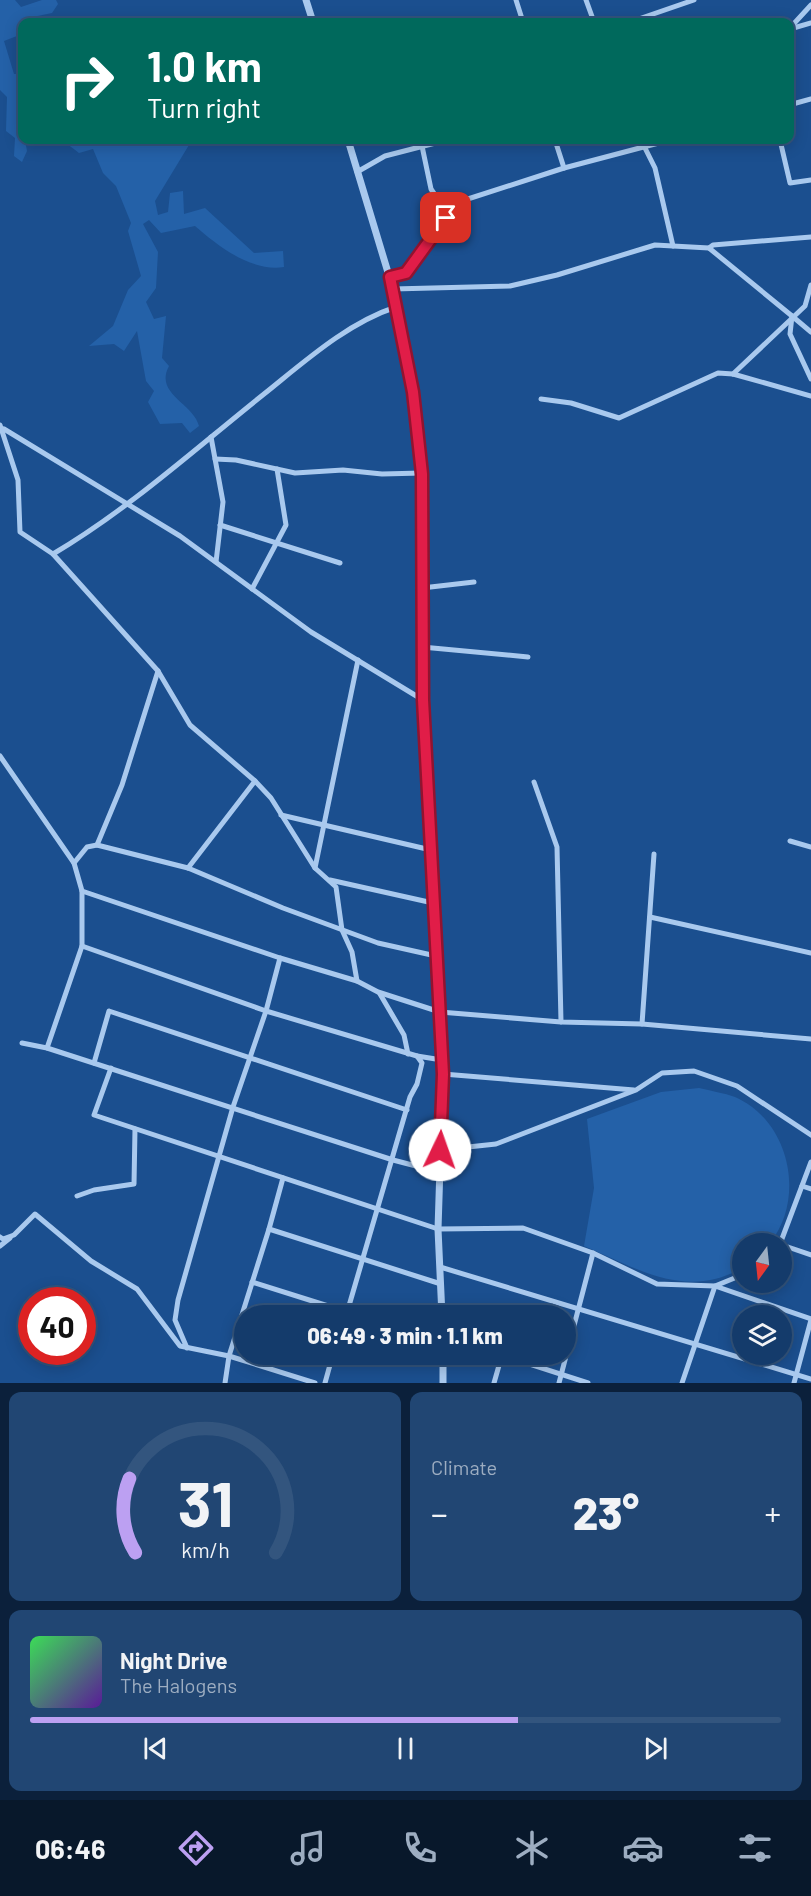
<!DOCTYPE html>
<html lang="en">
<head>
<meta charset="utf-8">
<style>
	:root { --surface:#143b6b; --page:#214673; --text:#f1f3f6; --muted:#9dadc1; --line:#33557e; --accent:#bca0f2 }
	body { margin:0; font-family:Barlow,sans-serif; background:var(--page); color:var(--text); height:100vh; display:flex; flex-direction:column; font-size:22px; white-space:nowrap }
	* { box-sizing:border-box; margin:0 }
	p { font-size:20px; color:var(--muted) }
	.icon { flex:none; width:33px; height:33px; fill:none; stroke:currentColor; stroke-width:2; stroke-linecap:round; stroke-linejoin:round }
	.map { position:relative; height:1383px; overflow:hidden }
	.side { display:flex; flex-direction:column; gap:9px; padding:9px; background:#0b203b; flex:1 }
	.side>* { flex:none }
	.hud { position:absolute; left:18px; top:18px; width:776px; height:126px; border-radius:12px; box-shadow:0 3px 15px #0003,0 0 0 2px var(--line); background:#00695c; color:#fff; overflow:hidden }
	.needle { width:39px; rotate:195deg }
	.fabs { position:absolute; left:732px; top:1233px; display:grid; gap:12px }
	.fabs a { display:grid; place-items:center; width:60px; height:60px; border-radius:50%; background:var(--surface); box-shadow:0 3px 15px #0003,0 0 0 2px var(--line); font-size:30px }
	.speed { position:absolute; left:18px; top:1287px; display:flex; gap:12px; font-size:30px; font-weight:700; text-align:center }
	.speed>* { display:grid; place-content:center; width:78px; height:78px; border-radius:50%; background:var(--surface); box-shadow:0 3px 15px #0003,0 0 0 2px var(--line); line-height:1 }
	.speed .limit { border:9px solid #d22; background:#fff; color:#111 }
	.pin { position:absolute; display:grid; place-items:center; width:51px; height:51px; color:#fff; margin:-26px; border-radius:12px; box-shadow:0 3px 9px #0006 }
	.me { position:absolute; width:66px; margin:-33px; rotate:3deg; stroke-linejoin:round; filter:drop-shadow(0 0 4px #0008) }
	.turn { display:flex; align-items:center; gap:21px; height:126px; padding:0 30px; font-size:27px }
	.turn .icon { width:78px; height:78px; stroke-width:2.5 }
	.turn b { display:block; font-size:42px; line-height:51px }
	.big { font-size:45px; font-weight:800; line-height:1.1 }
	.side .tile { flex:1; display:flex; flex-direction:column; justify-content:center; gap:9px; min-width:0; padding:0 21px; border-radius:12px; background:var(--page) }
	.side .dial { align-items:center; gap:0 }
	.dial svg { height:156px; overflow:visible; fill:none; stroke:var(--line); stroke-width:7; stroke-linecap:round; text-anchor:middle }
	.dial text { fill:var(--text); stroke:none }
	.song { display:flex; align-items:center; gap:18px }
	.cover { width:72px; height:72px; border-radius:9px; background:linear-gradient(135deg,hsl(130 70% 55%),hsl(270 70% 35%)) }
	.played { height:6px; border-radius:3px; background:linear-gradient(90deg,var(--accent) 65%,var(--line) 65%) }
	.keys { display:flex; justify-content:space-around; direction:ltr }
	.heat { display:flex; justify-content:space-between; align-items:center; font-size:33px; direction:ltr }
	.side .tiles { flex:1; display:grid; gap:9px; grid-template-columns:1fr 1fr }
	.tile:last-child { grid-column:span 2 }
	.trip { position:absolute; left:234px; top:1305px; width:342px; height:60px; border-radius:30px; background:var(--surface); box-shadow:0 3px 15px #0003,0 0 0 2px var(--line); font-weight:800; line-height:60px; text-align:center }
	.tabs { display:flex; height:96px; justify-content:space-around; align-items:center; background:#08182b; color:var(--muted) }
	.tabs .icon { width:42px; height:42px }
	.tabs .current { color:var(--accent) }
	.tabs b { font-size:27px; color:var(--text) }
	.map>svg:first-child { display:block }
	.green { fill:#2461a8 }
	.lines { fill:none; stroke-linecap:round; stroke-linejoin:round }
	.minor { stroke:#a9c9ee; stroke-width:5 }
	.tertiary { stroke:#a9c9ee; stroke-width:7 }
	.route-casing { stroke:#92132f; stroke-width:15 }
	.route { stroke:#e11d48; stroke-width:10 }
</style>
</head>
<body>
<div class="map">
<svg width="811" height="1383" viewBox="0 0 811 1383">
	<rect width="100%" height="100%" fill="#1b4f8f"/>
	<g class="green">
		<polygon points="0,0 15,0 21,7 42,0 56,0 58,4 52,13 23,19 22,34 4,41 14,74 22,74 22,140 25,140 27,151 22,162 14,156 15,138 6,131 7,97 0,90"/>
		<path d="M62 140H137L138 146 147 140H192L155 201 158 215 168 212 170 193 183 191 184 214 205 208 254 253 283 251 284 267C251 272 218 246 195 226L161 233 149 220 143 224 158 252 156 288 146 302 154 319 166 316 162 358 169 366C154 394 193 403 199 426L190 433 182 423 160 424 148 402 154 391 146 381 137 331 124 351 114 344 89 346 113 326 128 290 141 276 128 231 131 223 116 186 103 173 93 149 79 153Z"/>
		<path d="M699 1088C711 1091 724 1093 735 1097 790 1121 806 1198 770 1243L742 1244V1268C686 1300 638 1269 584 1246L594 1188 587 1119 661 1092Z"/>
	</g>
	<g class="lines">
		<g class="minor">
			<polyline points="516,0 523,22"/>
			<polyline points="586,0 594,22"/>
			<polyline points="630,22 694,0"/>
			<polyline points="789,29 811,5"/>
			<polyline points="790,29 811,23"/>
			<polyline points="789,105 811,99"/>
			<polyline points="555,140 564,168"/>
			<polyline points="641,140 655,168 673,246"/>
			<polyline points="780,140 790,183 811,180"/>
			<polyline points="357,172 385,156 447,140"/>
			<polyline points="443,207 564,168 670,140"/>
			<polyline points="709,248 713,245 811,237"/>
			<polyline points="390,277 406,273 446,218 443,207 431,189 422,146"/>
			<polyline points="393,289 510,286 557,275 655,245 709,248 792,316 790,334 811,379"/>
			<polyline points="792,316 811,332"/>
			<polyline points="733,374 805,306 811,285"/>
			<polyline points="541,399 571,403 619,418 718,373 733,374 811,396"/>
			<polyline points="0,425 18,480 20,532 53,554 158,671 190,725 255,781 271,798 315,868 336,887 342,930 352,952 357,981"/>
			<polyline points="4,429 180,536 311,632 423,700"/>
			<polyline points="211,437 223,502 216,562"/>
			<polyline points="215,459 236,460 295,473 343,470 382,474 422,473"/>
			<polyline points="220,525 340,563"/>
			<path d="M53 554C129 509 195 449 264 394 304 362 347 323 396 307"/>
			<polyline points="422,588 474,582"/>
			<polyline points="252,589 286,525 277,469"/>
			<polyline points="422,647 528,657"/>
			<polyline points="0,756 74,863 82,891 280,958 357,981 378,992 440,1012 561,1022 642,1024 811,1039"/>
			<polyline points="534,782 557,847 561,1022"/>
			<polyline points="281,815 431,850"/>
			<polyline points="790,841 811,847"/>
			<polyline points="97,845 122,785 158,671"/>
			<polyline points="74,863 87,847 97,845 188,868 283,908 378,943 436,956"/>
			<polyline points="188,868 255,781"/>
			<polyline points="315,868 358,660"/>
			<polyline points="330,880 433,903"/>
			<polyline points="650,917 811,953"/>
			<polyline points="82,946 266,1011 417,1056"/>
			<polyline points="380,994 404,1035 408,1054"/>
			<polyline points="642,1024 654,854"/>
			<polyline points="22,1043 47,1048 393,1160 439,1172"/>
			<polyline points="47,1048 82,946 82,891"/>
			<polyline points="94,1063 109,1011 407,1110"/>
			<polyline points="111,1068 94,1115 438,1229 523,1228 593,1253 657,1284 715,1286 811,1319"/>
			<polyline points="443,1074 634,1090"/>
			<polyline points="440,1150 496,1144 636,1090 662,1073 694,1071 737,1086 811,1135"/>
			<polyline points="802,1186 811,1189"/>
			<polyline points="77,1196 94,1190 134,1184 135,1129"/>
			<polyline points="269,1229 441,1284"/>
			<polyline points="0,1237 3,1239 14,1235 35,1214 91,1261 137,1289 180,1346 229,1356 315,1383"/>
			<polyline points="780,1244 811,1162"/>
			<polyline points="782,1245 811,1255"/>
			<polyline points="0,1246 10,1238"/>
			<polyline points="440,1267 811,1379"/>
			<polyline points="252,1282 360,1316"/>
			<polyline points="346,1316 410,1097 417,1084 422,1063 417,1056 442,1060"/>
			<polyline points="187,1348 175,1320 178,1300 233,1107 266,1011 280,958"/>
			<polyline points="498,1354 588,1383"/>
			<polyline points="225,1383 229,1356 269,1229 283,1178"/>
			<polyline points="325,1383 333,1354"/>
			<polyline points="494,1383 502,1355"/>
			<polyline points="559,1383 593,1253"/>
			<polyline points="682,1383 715,1286 742,1275"/>
			<polyline points="794,1383 811,1320"/>
		</g>
		<g class="tertiary">
			<polyline points="306,0 313,22"/>
			<polyline points="348,140 393,289 413,392 422,473 423,700 443,1074 438,1229 442,1316"/>
			<polyline points="443,1354 443,1383"/>
		</g>
	</g>
	<g class="lines">
		<g class="route-casing">
			<polyline id="route" points="440,1150 443,1074 423,700 422,474 413,392 390,277 406,273 446,218"/>
		</g>
		<use href="#route" class="route"/>
	</g>
</svg>
<div class="fabs">
<a><svg class="needle" viewBox="-14 -14 28 28"><path d="M0-13l5 13h-10z" fill="#e53935"/><path d="M0 13l5-13h-10z" fill="#9dadc1"/></svg></a>
<a><svg class="icon" aria-label="layers" viewBox="0 0 24 24"><path d="M12 4l9 5-9 5-9-5zM3 14l9 5 9-5"/></svg></a>
</div>
<div class="speed"><div class="limit">40</div></div>
<div class="pin" style="left:446px;top:218px;background:#d93025"><svg class="icon" aria-label="arrive" viewBox="0 0 24 24"><path d="M6 21V4h12l-3 4 3 4H6"/></svg></div>
<svg class="me" style="left:440px;top:1150px" viewBox="-20 -20 40 40"><circle r="19" fill="#fff"/><path d="M0-13L10 11 0 6-10 11z" fill="#e11d48"/></svg>
<div class="trip">06:49 · 3 min · 1.1 km</div>
<div class="hud">
<div class="turn"><svg class="icon" aria-label="right" viewBox="0 0 24 24"><path d="M7 20v-9h11M14 6l5 5-5 5"/></svg><div><b>1.0 km</b>Turn right</div></div>
</div>
</div>
<section class="side">
<div class="tiles">
<div class="tile dial"><svg viewBox="0 0 100 80">
<path d="M14 69A42 42 0 1 1 86 69"/>
<path d="M14 69A42 42 0 0 1 11 31" stroke="#bca0f2"/>
<text x="50" y="56" font-size="32" font-weight="700">31</text>
<text x="50" y="72" font-size="11">km/h</text>
</svg></div>
<div class="tile"><p>Climate</p>
<div class="heat"><a>−</a><b class="big">23°</b><a>+</a></div>
</div>
<div class="tile">
<div class="song"><i class="cover"></i><div><b>Night Drive</b><p>The Halogens</p></div></div>
<div class="played"></div>
<div class="keys"><svg class="icon" aria-label="previous" viewBox="0 0 24 24"><path d="M18 5L8 12l10 7zM5 5v14"/></svg><svg class="icon" aria-label="pause" viewBox="0 0 24 24"><path d="M8 5v14M16 5v14"/></svg><svg class="icon" aria-label="next" viewBox="0 0 24 24"><path d="M6 5l10 7-10 7zM19 5v14"/></svg></div>
</div>
</div>
</section>
<nav class="tabs">
<b>06:46</b>
<svg class="icon current" aria-label="directions" viewBox="0 0 24 24"><path d="M12 3l9 9-9 9-9-9zM9 14v-3h6M13 9l2 2-2 2"/></svg>
<svg class="icon" aria-label="music" viewBox="0 0 24 24"><path d="M9 18V5l10-2v13"/><circle cx="6" cy="18" r="3"/><circle cx="16" cy="16" r="3"/></svg>
<svg class="icon" aria-label="phone" viewBox="0 0 24 24"><path d="M5 4h4l2 5-3 2q2 4 5 5l2-3 5 2v4C11 20 4 13 5 4z"/></svg>
<svg class="icon" aria-label="climate" viewBox="0 0 24 24"><path d="M12 3v18M4 7l16 10M4 17L20 7"/></svg>
<svg class="icon" aria-label="car" viewBox="0 0 24 24"><path d="M5 17H2v-5l4-1 3-4h7l3 4 3 1v5h-3M9 17h6M6 11h13"/><circle cx="7" cy="17" r="2"/><circle cx="17" cy="17" r="2"/></svg>
<svg class="icon" aria-label="filters" viewBox="0 0 24 24"><path d="M4 7h16M4 17h16"/><circle cx="9" cy="7" r="2"/><circle cx="15" cy="17" r="2"/></svg>
</nav>
</body>
</html>
